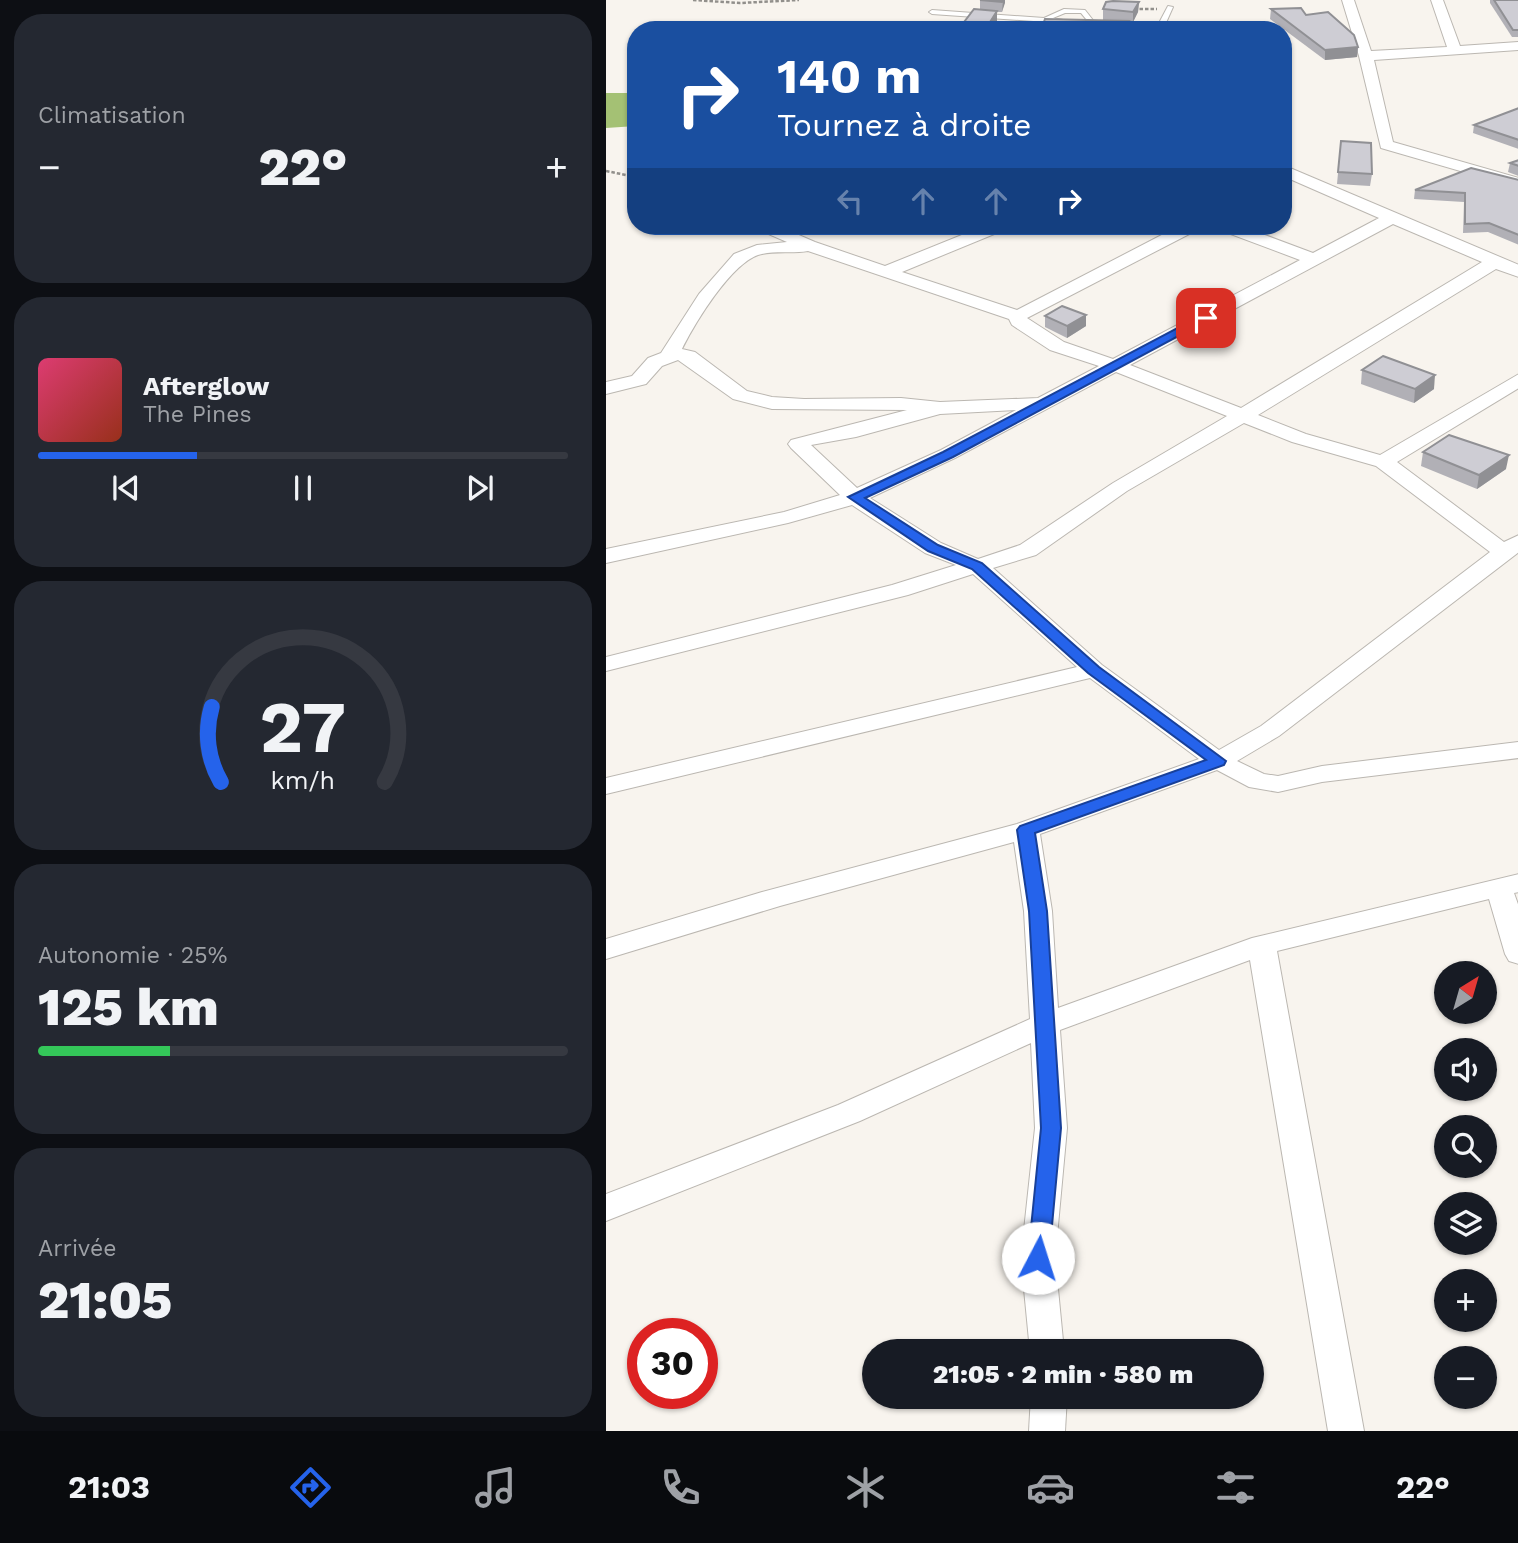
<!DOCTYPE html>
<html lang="fr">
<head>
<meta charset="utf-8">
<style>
	:root { --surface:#171b24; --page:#242831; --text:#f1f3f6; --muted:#9ea1a6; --line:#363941; --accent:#2563eb }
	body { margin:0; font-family:"Work Sans",sans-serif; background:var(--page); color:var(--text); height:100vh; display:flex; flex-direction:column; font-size:26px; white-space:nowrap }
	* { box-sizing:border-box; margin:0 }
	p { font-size:23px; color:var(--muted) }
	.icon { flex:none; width:38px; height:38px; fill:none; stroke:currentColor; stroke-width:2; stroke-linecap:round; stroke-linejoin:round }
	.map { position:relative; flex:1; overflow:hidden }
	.side { display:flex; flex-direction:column; gap:14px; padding:14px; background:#0d0f14; width:606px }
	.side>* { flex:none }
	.guide { position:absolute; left:21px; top:21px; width:665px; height:214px; border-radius:28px; box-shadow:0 2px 5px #0004; background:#1a4fa0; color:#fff; overflow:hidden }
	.needle { width:46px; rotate:37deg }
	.fabs { position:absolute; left:828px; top:961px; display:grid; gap:14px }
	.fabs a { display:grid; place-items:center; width:63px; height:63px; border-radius:50%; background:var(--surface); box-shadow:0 2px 5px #0004; font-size:35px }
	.speed { position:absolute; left:21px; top:1318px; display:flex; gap:14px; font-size:35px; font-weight:700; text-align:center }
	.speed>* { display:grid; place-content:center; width:91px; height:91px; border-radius:50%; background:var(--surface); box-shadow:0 2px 5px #0004; line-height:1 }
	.speed .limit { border:10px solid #d22; background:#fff; color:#111 }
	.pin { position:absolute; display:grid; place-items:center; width:60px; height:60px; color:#fff; margin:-30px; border-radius:14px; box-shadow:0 4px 10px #0006 }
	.me { position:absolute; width:77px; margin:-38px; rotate:5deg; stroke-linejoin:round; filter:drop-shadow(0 0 5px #0008) }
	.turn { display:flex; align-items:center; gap:24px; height:147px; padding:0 35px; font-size:32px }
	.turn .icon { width:91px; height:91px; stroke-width:2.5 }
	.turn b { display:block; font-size:49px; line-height:60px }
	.lanes { display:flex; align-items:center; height:66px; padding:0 35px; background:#0003; justify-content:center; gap:35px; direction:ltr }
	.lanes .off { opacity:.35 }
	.big { font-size:52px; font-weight:800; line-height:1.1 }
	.side .card { flex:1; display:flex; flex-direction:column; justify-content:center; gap:10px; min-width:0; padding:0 24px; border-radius:28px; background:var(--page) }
	.side .dial { align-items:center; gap:0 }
	.dial svg { height:182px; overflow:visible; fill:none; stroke:var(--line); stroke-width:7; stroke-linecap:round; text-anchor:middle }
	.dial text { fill:var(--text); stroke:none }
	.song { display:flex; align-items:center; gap:21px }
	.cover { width:84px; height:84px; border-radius:10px; background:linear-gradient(135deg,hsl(340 70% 55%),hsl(10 70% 35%)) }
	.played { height:7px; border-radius:4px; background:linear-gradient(90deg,var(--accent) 30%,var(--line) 30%) }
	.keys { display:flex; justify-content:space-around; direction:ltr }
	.heat { display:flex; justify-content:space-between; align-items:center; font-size:38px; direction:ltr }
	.charge { height:10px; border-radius:5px; background:linear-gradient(90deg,#34c759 25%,var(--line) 0) }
	.trip { position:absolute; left:256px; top:1339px; width:402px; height:70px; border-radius:35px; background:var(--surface); box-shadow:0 2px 5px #0004; font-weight:800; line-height:70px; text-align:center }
	.tabs { display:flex; height:112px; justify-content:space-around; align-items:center; background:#090b0e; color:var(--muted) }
	.tabs .icon { width:49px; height:49px }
	.tabs .active { color:var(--accent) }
	.tabs b { font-size:32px; color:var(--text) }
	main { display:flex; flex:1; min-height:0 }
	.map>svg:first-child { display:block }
	.forest { fill:#a4c174 }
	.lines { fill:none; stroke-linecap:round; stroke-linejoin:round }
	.service-casing { stroke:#bbb7b1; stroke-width:2 }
	.minor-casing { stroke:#bbb7b1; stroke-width:2 }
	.path { stroke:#918f8b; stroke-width:2.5; stroke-dasharray:3.5 2; stroke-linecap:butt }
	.service { fill:#fff; fill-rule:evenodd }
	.minor { fill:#fff; fill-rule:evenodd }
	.wall { fill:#b1b0b6 }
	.shaded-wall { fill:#909094 }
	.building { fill:#cecdd4; stroke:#909094; stroke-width:2 }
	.route { fill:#2563eb; stroke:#184099; stroke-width:2 }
</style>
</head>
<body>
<main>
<section class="side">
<div class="card"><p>Climatisation</p>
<div class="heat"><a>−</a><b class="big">22°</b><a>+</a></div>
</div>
<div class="card">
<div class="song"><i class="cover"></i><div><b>Afterglow</b><p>The Pines</p></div></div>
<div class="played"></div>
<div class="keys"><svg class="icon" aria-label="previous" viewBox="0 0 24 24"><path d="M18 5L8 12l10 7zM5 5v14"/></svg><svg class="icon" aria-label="pause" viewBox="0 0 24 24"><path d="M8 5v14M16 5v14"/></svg><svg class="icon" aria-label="next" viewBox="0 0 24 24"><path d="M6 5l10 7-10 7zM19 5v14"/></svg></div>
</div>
<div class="card dial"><svg viewBox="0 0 100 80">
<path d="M14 69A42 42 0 1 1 86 69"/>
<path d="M14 69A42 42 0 0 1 10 36" stroke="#2563eb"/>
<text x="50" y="56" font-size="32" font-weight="700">27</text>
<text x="50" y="72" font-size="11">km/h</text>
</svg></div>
<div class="card"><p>Autonomie · 25%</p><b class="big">125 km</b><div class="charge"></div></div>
<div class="card"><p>Arrivée</p><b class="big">21:05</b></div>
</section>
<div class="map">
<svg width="913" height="1431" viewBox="0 0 913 1431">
	<rect width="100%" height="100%" fill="#f8f4ee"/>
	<polygon class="forest" points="0,93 30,93 30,126 0,128"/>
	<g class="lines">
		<g class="service-casing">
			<g id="service">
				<polygon points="562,6 567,7 559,25 555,27 569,30 508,27 505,25 508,23 541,26 553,23"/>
				<polygon points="458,9 479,10 490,24 485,25 475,13 459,13 447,18 457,20 457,22 455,23 326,14 323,12 326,10 438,18"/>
			</g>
		</g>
		<g class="minor-casing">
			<g id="minor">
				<polygon points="736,0 748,0 765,51 841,47 825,0 837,0 854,46 913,42 913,50 768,60 787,142 913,178 913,188 775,148 753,56"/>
				<path d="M677 165 913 265V277L890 269 652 415 700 434 774 455 913 374V388L791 462 898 542 913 535V552L673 736 631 761 658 774 672 776 716 766 913 742V758L716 782 672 792 643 787 611 770 434 834 446 911 452 1008 646 938 913 874V892L908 893 913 907V964L903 961 899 954 883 899 671 951 758 1431H722L644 960 454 1030 461 1128 449 1258 458 1351H424L415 1258 429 1128 425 1043 254 1121 0 1221V1194L232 1105 424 1019 418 911 408 842 174 906 0 959V939L156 892 411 824 593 759 484 678 0 794V778L471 667 367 574 302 595 0 671V657L286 585 350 565 319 553 246 505 182 523 0 563V549L178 512 234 495 185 448 182 444 185 440 301 410 166 409 127 399 72 360 56 366 40 384 0 394V382L26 376 42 358 55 353 93 294 128 254 151 245 181 242 153 230 151 226H172L209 242 279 266 378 226H400L398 230 296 272 411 310 573 226H593L591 230 421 318 458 342 507 359 694 260 614 230 612 226H635L707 253 773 218 677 176ZM787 224 876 262 635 408 524 365ZM202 251 403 319 406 325 444 350 493 366 432 398 334 402 295 398 198 399 166 397 141 391 89 352 76 349C89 323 124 265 152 255 168 250 186 254 202 251ZM510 372 621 416 507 483 414 545 372 559 335 543 264 498 349 458ZM410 410 335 450 251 488 205 445 250 437 334 414ZM638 423 686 442 770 466 884 552 655 726 613 750 496 665 387 568 430 555 521 491Z"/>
				<polygon points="425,1396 461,1396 459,1431 423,1431"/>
			</g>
		</g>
		<g class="path">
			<polyline points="87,0 134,3 193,0"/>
			<polyline points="528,9 551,9"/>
			<polyline points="0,171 30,177"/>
		</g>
		<use href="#service" class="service"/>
		<use href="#minor" class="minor"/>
	</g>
	<g class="wall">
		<polygon points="374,0 399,0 396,12 391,12 391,22 386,30 352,30 374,10"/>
		<polygon points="884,0 913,0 913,37 906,37 884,3"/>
		<polygon points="533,2 532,12 527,22 523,22 522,30 497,20 497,9"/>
		<polygon points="665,9 700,15 752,47 751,57 719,60 664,19"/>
		<polygon points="913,108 913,149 867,133 868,125"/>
		<polygon points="735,141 766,174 764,186 731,184"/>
		<polygon points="913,160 913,176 902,172 904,163"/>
		<polygon points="913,180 913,245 882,232 857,233 858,202 808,199 809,190"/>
		<polygon points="480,315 480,326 461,338 439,327 439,316"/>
		<polygon points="756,370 828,389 808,403 755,384"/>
		<polygon points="817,452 900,469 871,489 815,466"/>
	</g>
	<g class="shaded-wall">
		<polygon points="397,0 399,0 399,3 396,12"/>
		<polygon points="533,2 532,12 527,22 527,12"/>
		<polygon points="391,11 391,22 386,30 379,30"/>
		<polygon points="752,47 751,57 719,60 719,50"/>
		<polygon points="480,315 480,326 461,338 461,326"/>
		<polygon points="829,375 828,389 808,403 809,389"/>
		<polygon points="903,455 900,469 871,489 873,475"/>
	</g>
	<g class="building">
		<polygon points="374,0 397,0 396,2"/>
		<polygon points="888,0 913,0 913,30 907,30"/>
		<polygon points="507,1 533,2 527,12 497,9 500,2"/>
		<polygon points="695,8 700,15 722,12 748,35 752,47 719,50 665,9"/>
		<polygon points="368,9 391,11 379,30 352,30"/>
		<polygon points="439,19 523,21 518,30 435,30"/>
		<polygon points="913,108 913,140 868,125"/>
		<polygon points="735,141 765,143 766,174 732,172"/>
		<polygon points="913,160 913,166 904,163"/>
		<polygon points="865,168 913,180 913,235 883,223 859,224 859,193 809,190"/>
		<polygon points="456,306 480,315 461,326 439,316"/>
		<polygon points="777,356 829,375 809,389 756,370"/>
		<polygon points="843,435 903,455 873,475 817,452"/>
	</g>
	<polygon class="route" points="596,315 606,318 347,457 259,498 332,545 376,563 493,667 620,761 618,765 429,833 441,911 455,1128 443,1258 440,1264 432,1267 425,1264 422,1258 435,1128 423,911 411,830 414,826 600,760 482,673 366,569 322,551 242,497 337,452"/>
</svg>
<div class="fabs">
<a><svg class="needle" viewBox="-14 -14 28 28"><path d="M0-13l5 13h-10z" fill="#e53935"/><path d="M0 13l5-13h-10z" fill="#9ea1a6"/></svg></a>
<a><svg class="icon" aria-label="sound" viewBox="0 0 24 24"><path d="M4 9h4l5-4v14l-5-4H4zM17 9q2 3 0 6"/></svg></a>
<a><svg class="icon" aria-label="search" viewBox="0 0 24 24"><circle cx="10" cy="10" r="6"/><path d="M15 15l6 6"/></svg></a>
<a><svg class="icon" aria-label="layers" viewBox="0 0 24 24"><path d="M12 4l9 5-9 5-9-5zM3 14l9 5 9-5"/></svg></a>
<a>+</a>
<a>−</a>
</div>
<div class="speed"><div class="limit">30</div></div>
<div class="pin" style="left:600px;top:318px;background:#d93025"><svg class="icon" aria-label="arrive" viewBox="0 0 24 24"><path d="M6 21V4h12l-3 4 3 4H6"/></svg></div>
<svg class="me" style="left:432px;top:1258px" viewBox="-20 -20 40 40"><circle r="19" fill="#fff"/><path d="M0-13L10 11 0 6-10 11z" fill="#2563eb"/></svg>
<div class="trip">21:05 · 2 min · 580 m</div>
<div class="guide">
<div class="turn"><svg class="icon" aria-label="right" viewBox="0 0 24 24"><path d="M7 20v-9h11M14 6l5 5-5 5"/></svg><div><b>140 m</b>Tournez à droite</div></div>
<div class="lanes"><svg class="icon off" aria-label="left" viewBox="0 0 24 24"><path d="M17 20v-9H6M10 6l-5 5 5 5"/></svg><svg class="icon off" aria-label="ahead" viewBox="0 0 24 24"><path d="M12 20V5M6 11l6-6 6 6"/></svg><svg class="icon off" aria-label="ahead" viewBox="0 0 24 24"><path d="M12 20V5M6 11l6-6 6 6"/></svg><svg class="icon" aria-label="right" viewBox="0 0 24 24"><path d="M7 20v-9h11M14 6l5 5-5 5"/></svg></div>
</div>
</div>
</main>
<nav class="tabs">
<b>21:03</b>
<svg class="icon active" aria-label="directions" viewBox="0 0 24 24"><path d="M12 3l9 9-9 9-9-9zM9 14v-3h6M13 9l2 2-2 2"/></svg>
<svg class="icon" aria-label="music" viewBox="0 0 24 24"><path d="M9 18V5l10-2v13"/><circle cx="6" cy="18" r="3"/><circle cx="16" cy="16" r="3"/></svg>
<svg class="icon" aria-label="phone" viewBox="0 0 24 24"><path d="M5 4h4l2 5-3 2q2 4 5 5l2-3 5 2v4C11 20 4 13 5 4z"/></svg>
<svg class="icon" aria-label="climate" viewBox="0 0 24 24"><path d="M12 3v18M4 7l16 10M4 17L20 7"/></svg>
<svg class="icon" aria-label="car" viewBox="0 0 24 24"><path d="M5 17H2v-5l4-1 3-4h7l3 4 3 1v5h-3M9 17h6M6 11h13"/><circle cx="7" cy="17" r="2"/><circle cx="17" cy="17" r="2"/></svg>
<svg class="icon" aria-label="filters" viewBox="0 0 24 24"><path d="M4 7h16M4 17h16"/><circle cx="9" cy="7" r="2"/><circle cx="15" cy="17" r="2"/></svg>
<b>22°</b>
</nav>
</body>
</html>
